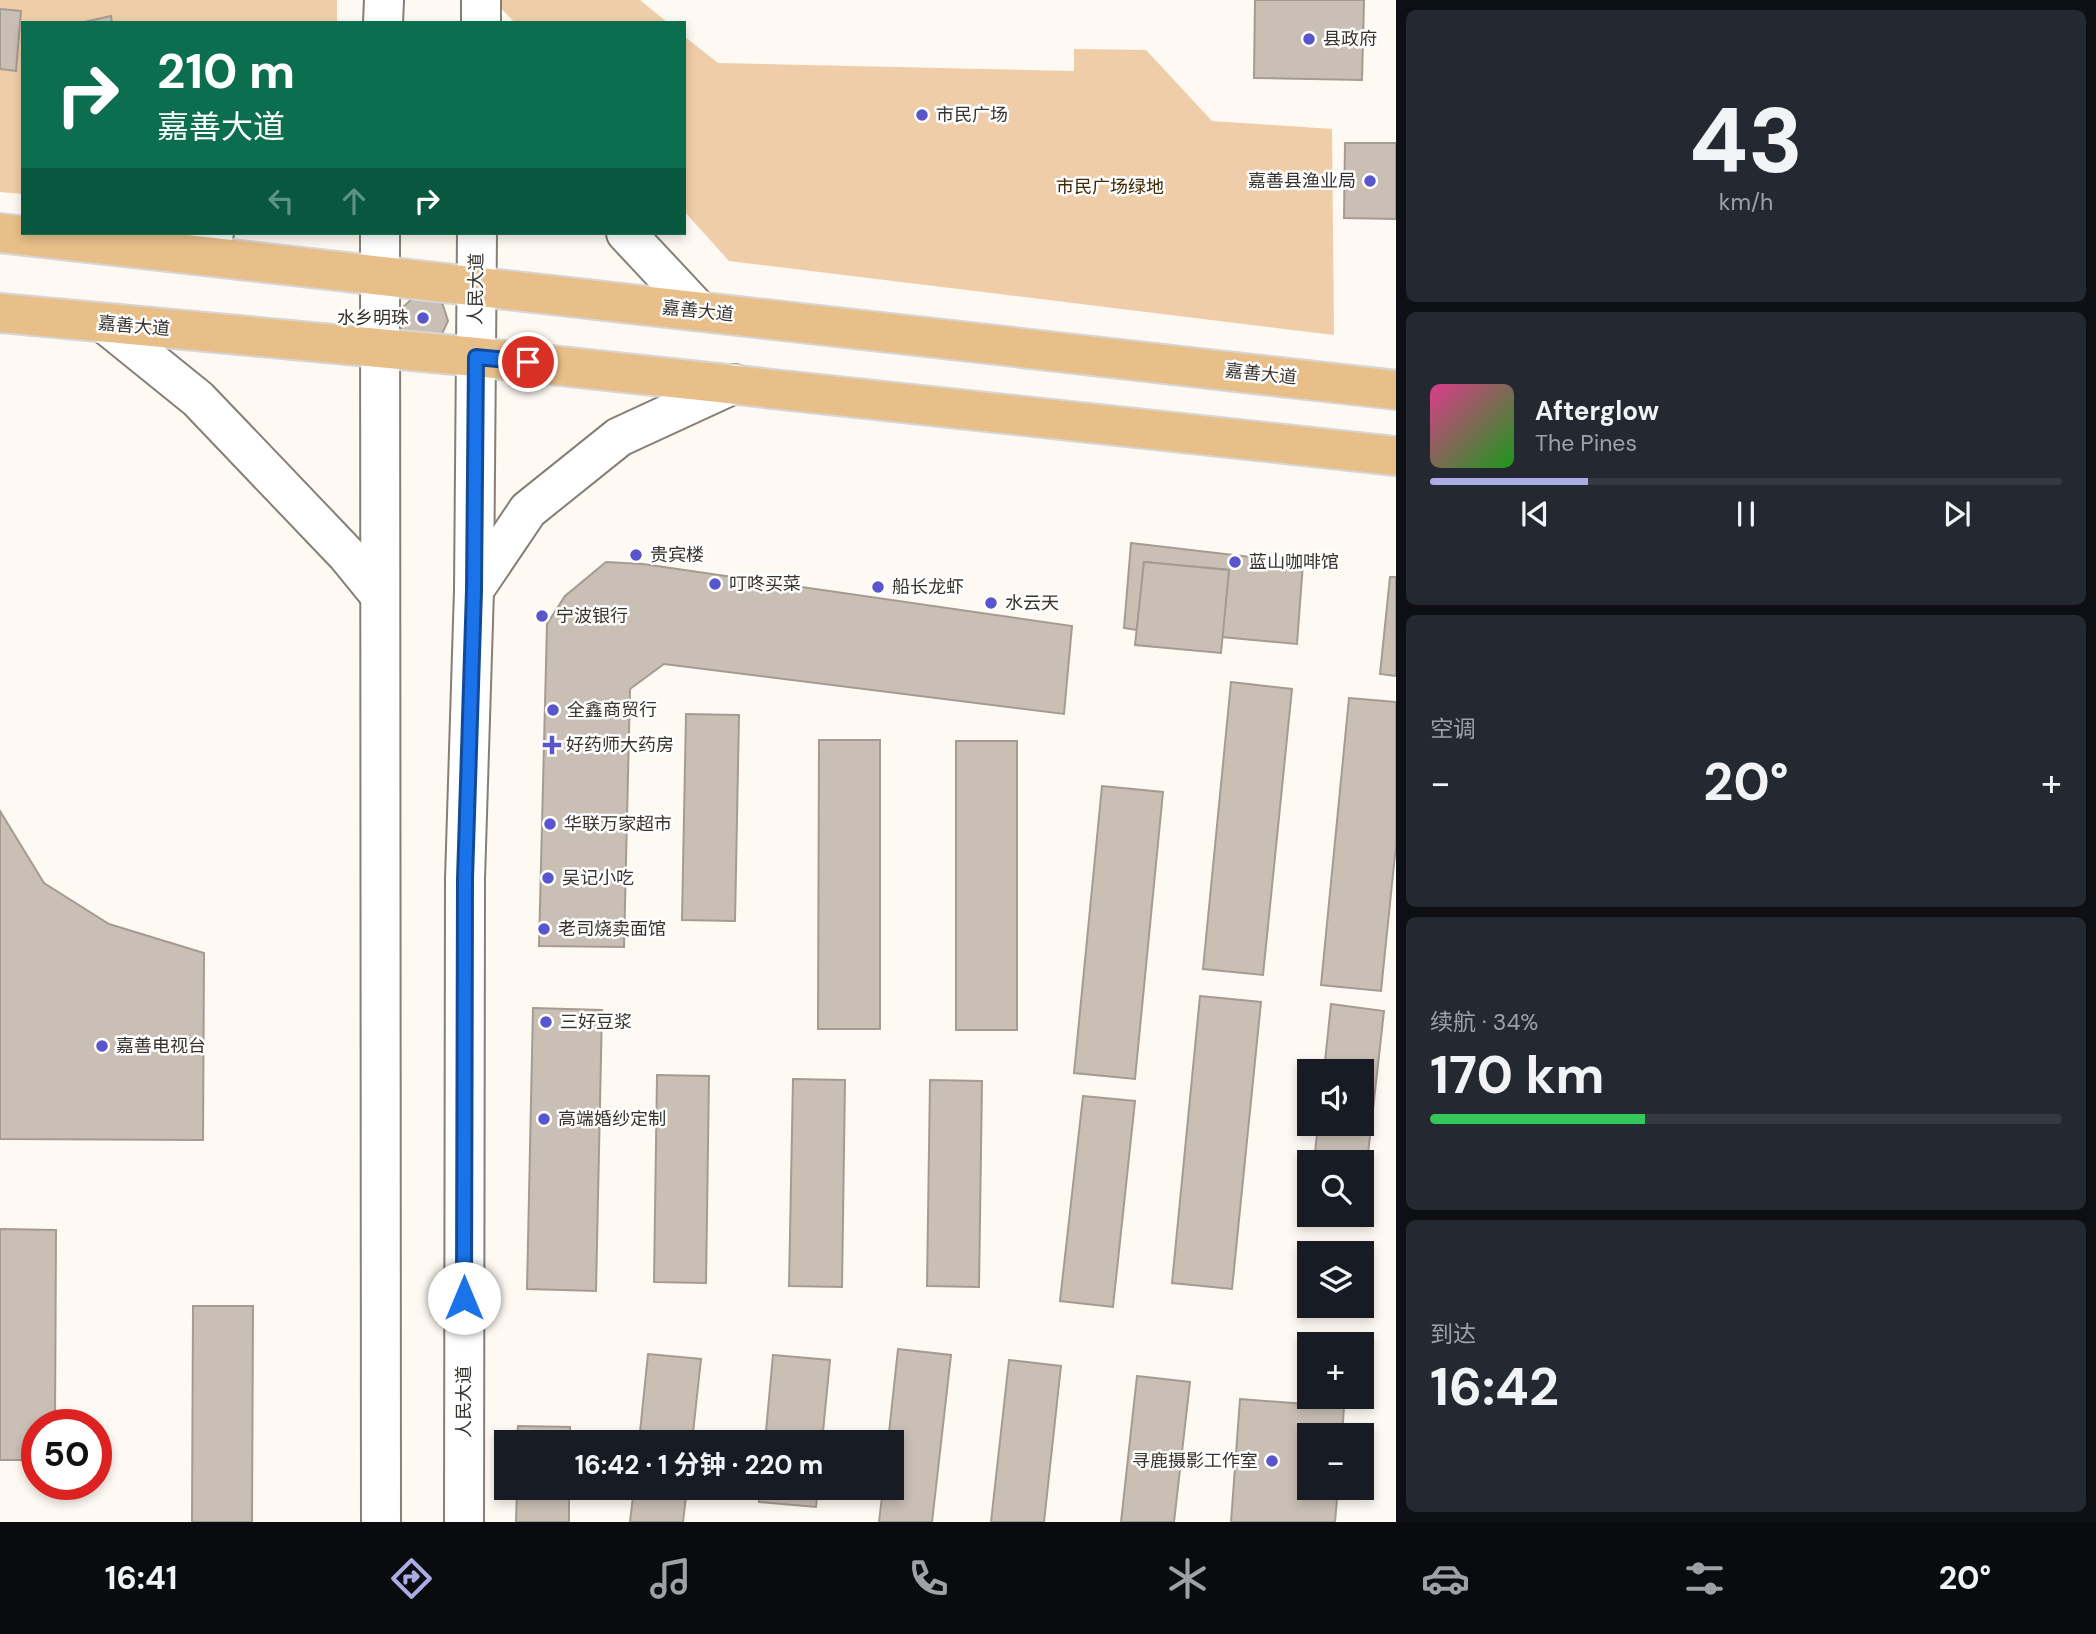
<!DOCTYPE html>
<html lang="zh">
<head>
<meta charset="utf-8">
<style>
	:root { --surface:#171b24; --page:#242831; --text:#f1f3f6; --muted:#9ea1a6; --line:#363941; --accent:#acace4 }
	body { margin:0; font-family:"DM Sans","Noto Sans SC",sans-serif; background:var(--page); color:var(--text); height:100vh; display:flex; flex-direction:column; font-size:26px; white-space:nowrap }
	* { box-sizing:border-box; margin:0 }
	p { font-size:23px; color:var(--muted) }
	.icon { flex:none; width:38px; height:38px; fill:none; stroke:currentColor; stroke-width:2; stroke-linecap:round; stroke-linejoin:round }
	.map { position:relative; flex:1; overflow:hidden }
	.panel { display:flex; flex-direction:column; gap:10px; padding:10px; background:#0d0f14; width:700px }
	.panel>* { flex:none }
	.guide { position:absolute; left:21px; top:21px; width:665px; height:214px; border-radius:0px; box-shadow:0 4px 10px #0003; background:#0b6e4f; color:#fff; overflow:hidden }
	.buttons { position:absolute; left:1297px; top:1059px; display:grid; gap:14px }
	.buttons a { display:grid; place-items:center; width:77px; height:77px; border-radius:0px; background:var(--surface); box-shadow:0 4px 10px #0003; font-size:35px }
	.speed { position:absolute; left:21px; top:1409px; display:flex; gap:14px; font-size:35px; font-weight:700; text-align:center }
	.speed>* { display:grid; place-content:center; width:91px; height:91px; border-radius:50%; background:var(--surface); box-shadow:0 4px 10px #0003; line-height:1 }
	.speed .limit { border:10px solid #d22; background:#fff; color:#111 }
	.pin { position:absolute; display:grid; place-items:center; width:60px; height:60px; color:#fff; margin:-30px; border:4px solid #fff; border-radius:50%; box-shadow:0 2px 7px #0007 }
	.me { position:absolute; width:77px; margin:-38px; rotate:0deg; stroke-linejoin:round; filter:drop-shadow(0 0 5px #0008) }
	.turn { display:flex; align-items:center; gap:24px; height:147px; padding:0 21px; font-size:32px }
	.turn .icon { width:91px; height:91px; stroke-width:2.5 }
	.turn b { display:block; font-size:49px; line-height:60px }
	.lanes { display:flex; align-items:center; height:66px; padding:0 21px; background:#0003; justify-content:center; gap:35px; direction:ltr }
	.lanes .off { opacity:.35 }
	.big { font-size:52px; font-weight:700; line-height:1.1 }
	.panel .card { flex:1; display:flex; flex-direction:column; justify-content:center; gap:10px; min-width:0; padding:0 24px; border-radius:10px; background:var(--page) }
	.panel .dial { align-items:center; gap:0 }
	.dial b { font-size:91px; line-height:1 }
	.song { display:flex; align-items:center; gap:21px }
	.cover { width:84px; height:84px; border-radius:10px; background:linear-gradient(135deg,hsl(330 70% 55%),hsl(120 70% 35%)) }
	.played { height:7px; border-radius:4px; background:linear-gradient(90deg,var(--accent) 25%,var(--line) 25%) }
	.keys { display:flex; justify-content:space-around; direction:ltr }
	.heat { display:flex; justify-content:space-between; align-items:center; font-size:38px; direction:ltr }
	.charge { height:10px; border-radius:5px; background:linear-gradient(90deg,#34c759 34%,var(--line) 0) }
	.trip { position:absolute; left:494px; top:1430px; width:410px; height:70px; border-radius:0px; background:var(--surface); box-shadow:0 4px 10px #0003; font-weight:700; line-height:70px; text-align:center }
	.tabs { display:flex; height:112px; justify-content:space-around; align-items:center; background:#090b0e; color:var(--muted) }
	.tabs .icon { width:49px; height:49px }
	.tabs .current { color:var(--accent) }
	.tabs b { font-size:32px; color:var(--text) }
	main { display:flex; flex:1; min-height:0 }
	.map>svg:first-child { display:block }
	.green { fill:#efcda8 }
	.building { fill:#c9bfb5; stroke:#a49b92; stroke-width:2 }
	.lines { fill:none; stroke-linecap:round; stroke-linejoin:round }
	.secondary-casing { stroke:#877f75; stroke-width:42 }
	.primary-casing { stroke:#d7d6d5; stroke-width:42 }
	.secondary { stroke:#fff; stroke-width:38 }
	.primary { stroke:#e9bf89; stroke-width:38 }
	.route-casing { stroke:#114b97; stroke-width:18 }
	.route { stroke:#1a73e8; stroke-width:12 }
	.poi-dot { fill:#5855cd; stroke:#fff; stroke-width:2.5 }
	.labels { text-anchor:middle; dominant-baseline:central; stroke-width:5; stroke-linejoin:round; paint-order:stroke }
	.poi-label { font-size:18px; fill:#37332f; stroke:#fff; text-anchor:start }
	.park-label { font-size:18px; fill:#422600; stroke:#fff }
	.street-label { font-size:18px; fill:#37332f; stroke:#fff }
</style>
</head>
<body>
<main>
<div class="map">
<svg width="1396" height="1522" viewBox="0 0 1396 1522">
	<rect width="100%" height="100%" fill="#fef9f2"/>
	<g class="green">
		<polygon points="0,0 337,0 337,23 23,23 23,194 0,192"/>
		<polygon points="500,0 640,0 668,23 515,23 499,6"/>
		<polygon points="684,36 718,63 1074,71 1074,49 1146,50 1212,121 1332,129 1334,335 729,261 684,211"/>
	</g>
	<g class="building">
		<polygon points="1255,0 1364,0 1362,80 1254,78"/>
		<polygon points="0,9 21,11 16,71 0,69"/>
		<polygon points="111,16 112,23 80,23"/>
		<polygon points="1345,143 1396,143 1396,219 1344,218"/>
		<polygon points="414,297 437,300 443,305 448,321 441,336 401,331 399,316 402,308"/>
		<polygon points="1131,543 1303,563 1297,644 1222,637 1229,570 1144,562 1137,630 1124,628"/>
		<polygon points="606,562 643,564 1072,626 1064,714 664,664 630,689 624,947 539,946 547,624 565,596"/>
		<polygon points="1144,562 1229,570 1221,653 1135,645"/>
		<polygon points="1390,577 1396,577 1396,676 1380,674"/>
		<polygon points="1231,682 1292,689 1263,975 1203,969"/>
		<polygon points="1349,698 1396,702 1396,845 1381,991 1321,985"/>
		<polygon points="686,714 739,715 735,921 682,920"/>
		<polygon points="819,740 880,740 880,1029 818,1029"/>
		<rect x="956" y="741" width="61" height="289"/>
		<polygon points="1102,786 1163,792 1135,1079 1074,1073"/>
		<polygon points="0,811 44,883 109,924 204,953 203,1140 0,1139"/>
		<polygon points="1200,996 1261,1002 1232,1289 1172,1283"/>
		<polygon points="1331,1004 1384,1011 1361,1216 1351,1214 1362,1214 1362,1162 1314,1162 1318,1124 1362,1124 1362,1071 1324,1071"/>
		<polygon points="533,1008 602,1010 596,1291 527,1289"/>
		<polygon points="657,1075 709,1076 706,1283 654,1282"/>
		<polygon points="793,1079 845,1080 842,1287 789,1286"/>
		<polygon points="930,1080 982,1081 979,1287 927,1286"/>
		<polygon points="1083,1096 1135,1101 1113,1307 1060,1301"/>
		<polygon points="0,1229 56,1230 55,1424 37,1424 37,1460 0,1460"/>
		<polygon points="193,1306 253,1306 252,1522 192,1522"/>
		<polygon points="898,1349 951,1355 932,1522 879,1522 883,1488 891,1488 891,1442 888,1442"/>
		<polygon points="648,1354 701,1359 692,1442 639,1442"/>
		<polygon points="773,1355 830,1360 822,1442 765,1442"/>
		<polygon points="1009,1360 1061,1366 1044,1522 991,1522"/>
		<polygon points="1137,1376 1190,1382 1174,1522 1121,1522"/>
		<polygon points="1240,1399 1344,1407 1342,1435 1309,1435 1309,1488 1338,1488 1335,1522 1231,1522"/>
		<polygon points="518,1426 570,1427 570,1442 517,1442"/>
		<polygon points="517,1488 569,1488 569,1522 516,1522"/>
		<polygon points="634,1488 687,1488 683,1522 630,1522"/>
		<polygon points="760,1488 818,1488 816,1507 759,1502"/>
	</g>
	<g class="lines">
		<g class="secondary-casing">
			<g id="secondary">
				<polyline points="383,23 384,0"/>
				<polyline points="481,23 481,0"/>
				<polyline points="380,233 381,1522"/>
				<polyline points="626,233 699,311"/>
				<polyline points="170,252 214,233"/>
				<polyline points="104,323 198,399 347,555 378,593"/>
				<polyline points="474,590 528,510 619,437 734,384"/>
				<polyline points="464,1522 465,879 474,590 477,233"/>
			</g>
		</g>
		<g class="primary-casing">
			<g id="primary">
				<polyline points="0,233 1396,390"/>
				<polyline points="0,313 476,357 1396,456"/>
			</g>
		</g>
		<use href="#secondary" class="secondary"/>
		<use href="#primary" class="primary"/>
	</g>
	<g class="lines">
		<g class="route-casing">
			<polyline id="route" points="464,1298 465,879 474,590 476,357 528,362"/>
		</g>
		<use href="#route" class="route"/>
	</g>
	<g class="poi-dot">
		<circle cx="1309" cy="39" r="7"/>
		<circle cx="922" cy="115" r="7"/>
		<circle cx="1370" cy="181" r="7"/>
		<circle cx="423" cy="318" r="7"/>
		<circle cx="636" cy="555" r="7"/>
		<circle cx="1235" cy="562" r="7"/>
		<circle cx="715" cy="584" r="7"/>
		<circle cx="878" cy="587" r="7"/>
		<circle cx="991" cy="603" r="7"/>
		<circle cx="542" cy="616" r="7"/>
		<circle cx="553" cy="710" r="7"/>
		<path d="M548.5 734.5h7v7h7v7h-7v7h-7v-7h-7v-7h7z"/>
		<circle cx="550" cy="824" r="7"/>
		<circle cx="548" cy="878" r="7"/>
		<circle cx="544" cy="929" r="7"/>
		<circle cx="546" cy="1022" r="7"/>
		<circle cx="102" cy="1046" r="7"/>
		<circle cx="544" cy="1119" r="7"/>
		<circle cx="1272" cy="1461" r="7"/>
	</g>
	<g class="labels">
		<g class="poi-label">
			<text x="1323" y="39">县政府</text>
			<text x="936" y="115">市民广场</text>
			<text x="1356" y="181" text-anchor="end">嘉善县渔业局</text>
			<text x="409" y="318" text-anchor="end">水乡明珠</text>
			<text x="650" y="555">贵宾楼</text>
			<text x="1249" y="562">蓝山咖啡馆</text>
			<text x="729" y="584">叮咚买菜</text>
			<text x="892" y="587">船长龙虾</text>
			<text x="1005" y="603">水云天</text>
			<text x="556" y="616">宁波银行</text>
			<text x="567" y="710">全鑫商贸行</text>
			<text x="566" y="745">好药师大药房</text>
			<text x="564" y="824">华联万家超市</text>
			<text x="562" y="878">吴记小吃</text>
			<text x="558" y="929">老司烧卖面馆</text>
			<text x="560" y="1022">三好豆浆</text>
			<text x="116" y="1046">嘉善电视台</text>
			<text x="558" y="1119">高端婚纱定制</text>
			<text x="1258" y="1461" text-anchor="end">寻鹿摄影工作室</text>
		</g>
		<g class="park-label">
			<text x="1110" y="187">市民广场绿地</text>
		</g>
		<g class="street-label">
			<text transform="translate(476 289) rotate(-89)">人民大道</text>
			<text transform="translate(698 311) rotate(6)">嘉善大道</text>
			<text transform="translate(134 326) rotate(5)">嘉善大道</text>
			<text transform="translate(1261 374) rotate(6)">嘉善大道</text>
			<text transform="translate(464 1402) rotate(-90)">人民大道</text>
		</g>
	</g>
</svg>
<div class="buttons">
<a><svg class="icon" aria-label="sound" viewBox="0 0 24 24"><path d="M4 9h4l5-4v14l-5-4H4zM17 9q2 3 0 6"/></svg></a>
<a><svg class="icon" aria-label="search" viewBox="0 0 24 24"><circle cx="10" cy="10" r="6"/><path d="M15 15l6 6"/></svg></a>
<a><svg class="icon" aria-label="layers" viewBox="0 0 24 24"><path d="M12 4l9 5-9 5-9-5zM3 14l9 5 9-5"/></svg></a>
<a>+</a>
<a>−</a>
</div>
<div class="speed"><div class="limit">50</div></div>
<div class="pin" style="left:528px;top:362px;background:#d93025"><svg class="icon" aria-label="arrive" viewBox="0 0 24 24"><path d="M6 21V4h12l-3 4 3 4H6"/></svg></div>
<svg class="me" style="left:464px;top:1298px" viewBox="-20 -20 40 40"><circle r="19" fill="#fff"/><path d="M0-13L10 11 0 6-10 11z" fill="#1a73e8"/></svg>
<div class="trip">16:42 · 1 分钟 · 220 m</div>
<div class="guide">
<div class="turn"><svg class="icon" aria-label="right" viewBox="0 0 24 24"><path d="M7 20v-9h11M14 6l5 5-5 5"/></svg><div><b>210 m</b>嘉善大道</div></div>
<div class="lanes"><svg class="icon off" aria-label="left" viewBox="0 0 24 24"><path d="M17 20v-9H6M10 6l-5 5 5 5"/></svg><svg class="icon off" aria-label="ahead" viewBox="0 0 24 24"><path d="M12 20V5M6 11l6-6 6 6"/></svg><svg class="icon" aria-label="right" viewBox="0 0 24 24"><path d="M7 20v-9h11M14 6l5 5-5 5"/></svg></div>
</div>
</div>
<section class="panel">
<div class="card dial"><b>43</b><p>km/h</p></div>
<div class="card">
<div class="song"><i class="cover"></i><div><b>Afterglow</b><p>The Pines</p></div></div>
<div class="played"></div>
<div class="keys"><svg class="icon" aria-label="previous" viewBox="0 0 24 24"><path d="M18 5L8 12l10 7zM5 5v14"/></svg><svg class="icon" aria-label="pause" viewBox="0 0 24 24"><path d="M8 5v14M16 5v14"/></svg><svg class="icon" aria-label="next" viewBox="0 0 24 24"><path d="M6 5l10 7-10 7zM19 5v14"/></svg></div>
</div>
<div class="card"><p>空调</p>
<div class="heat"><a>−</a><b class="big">20°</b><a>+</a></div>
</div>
<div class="card"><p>续航 · 34%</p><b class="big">170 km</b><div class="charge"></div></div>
<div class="card"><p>到达</p><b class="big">16:42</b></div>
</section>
</main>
<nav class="tabs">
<b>16:41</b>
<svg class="icon current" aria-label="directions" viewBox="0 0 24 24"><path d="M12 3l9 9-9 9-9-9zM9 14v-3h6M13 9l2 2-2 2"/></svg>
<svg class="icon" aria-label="music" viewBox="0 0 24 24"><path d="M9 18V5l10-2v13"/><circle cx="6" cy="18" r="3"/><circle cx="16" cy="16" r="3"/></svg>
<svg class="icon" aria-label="phone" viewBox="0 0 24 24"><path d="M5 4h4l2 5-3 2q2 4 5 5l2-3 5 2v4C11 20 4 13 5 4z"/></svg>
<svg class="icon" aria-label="climate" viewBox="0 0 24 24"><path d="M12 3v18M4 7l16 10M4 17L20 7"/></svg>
<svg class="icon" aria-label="car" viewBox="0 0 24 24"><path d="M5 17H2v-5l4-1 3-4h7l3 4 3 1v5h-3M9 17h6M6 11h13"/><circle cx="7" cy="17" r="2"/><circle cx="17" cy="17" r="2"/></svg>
<svg class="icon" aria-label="filters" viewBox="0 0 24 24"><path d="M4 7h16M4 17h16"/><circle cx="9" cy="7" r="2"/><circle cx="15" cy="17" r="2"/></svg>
<b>20°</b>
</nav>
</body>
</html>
